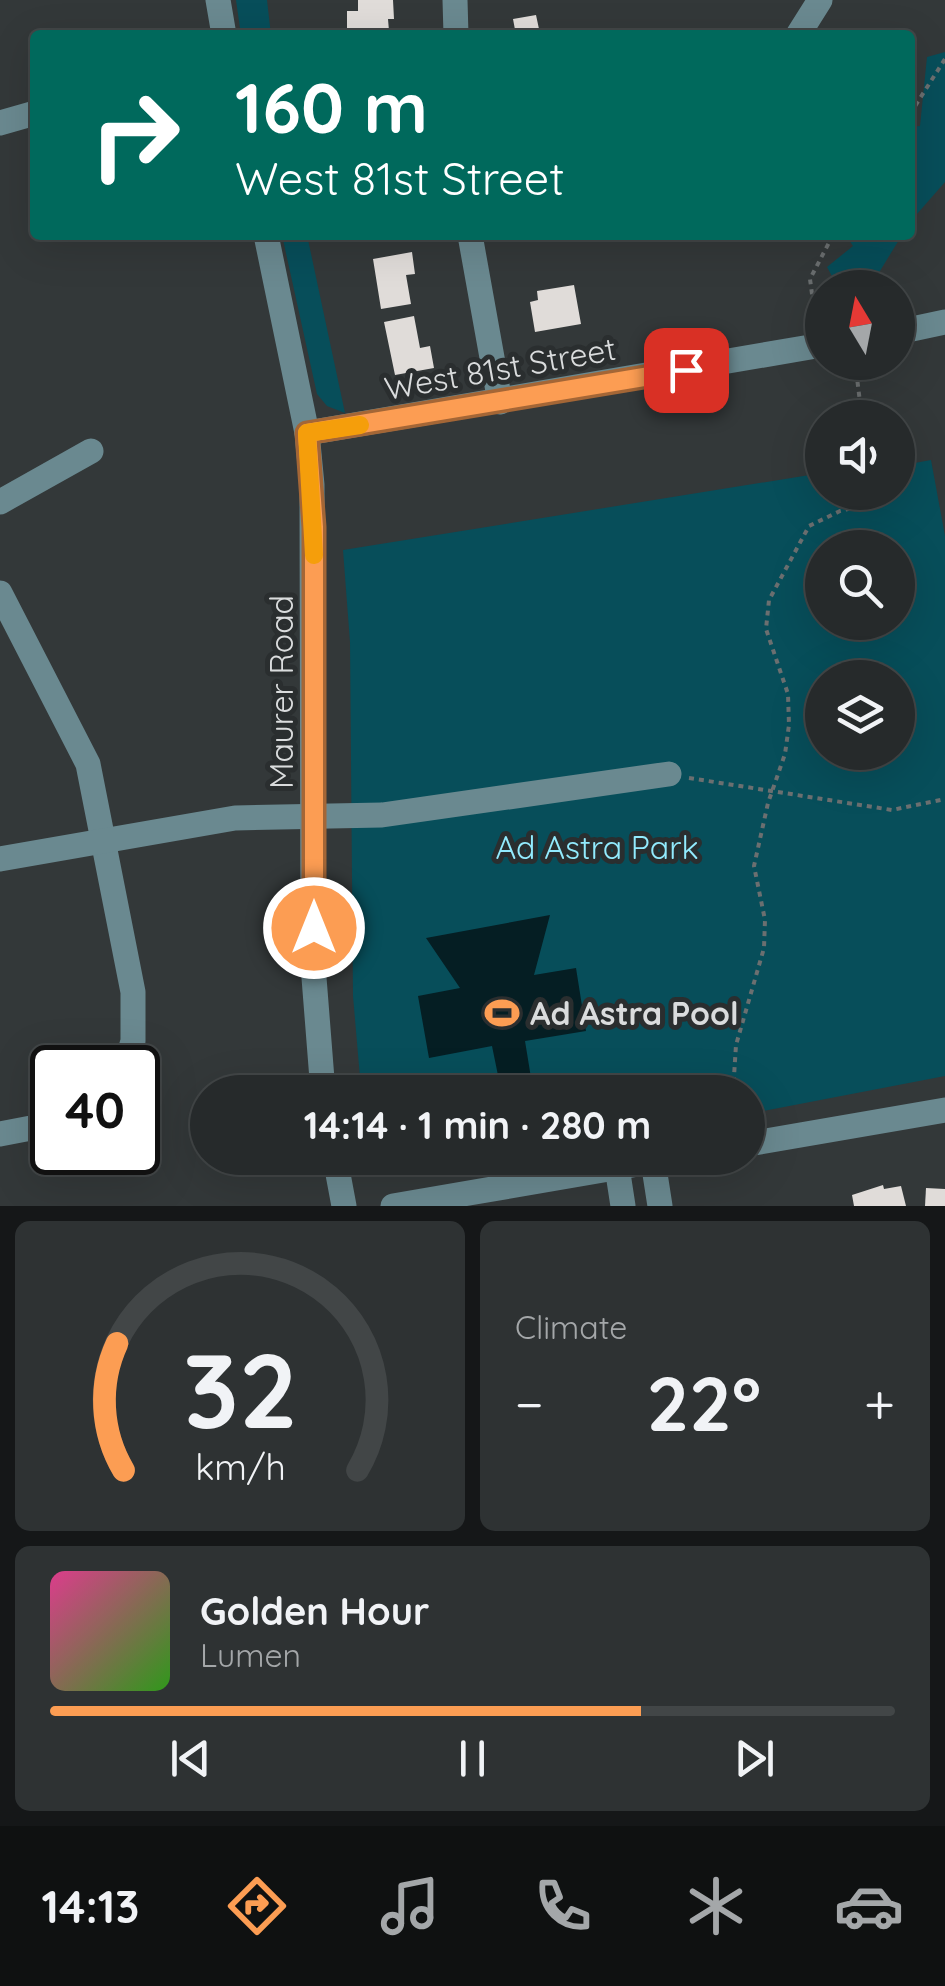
<!DOCTYPE html>
<html lang="en">
<head>
<meta charset="utf-8">
<style>
	:root { --surface:#262a2b; --page:#2e3233; --text:#f1f3f6; --muted:#a4a7a9; --line:#424647; --accent:#fc9d53 }
	body { margin:0; font-family:Quicksand,sans-serif; background:var(--page); color:var(--text); height:100vh; display:flex; flex-direction:column; font-size:38px; white-space:nowrap }
	* { box-sizing:border-box; margin:0 }
	p { font-size:32px; color:var(--muted) }
	.icon { flex:none; width:55px; height:55px; fill:none; stroke:currentColor; stroke-width:2; stroke-linecap:round; stroke-linejoin:round }
	.map { position:relative; height:1206px; overflow:hidden }
	.side { display:flex; flex-direction:column; gap:15px; padding:15px; background:#151718; flex:1 }
	.side>* { flex:none }
	.guide { position:absolute; left:30px; top:30px; width:885px; height:210px; border-radius:10px; box-shadow:0 10px 40px #0002,0 0 0 2px var(--line); background:#00695c; color:#fff; overflow:hidden }
	.needle { width:65px; rotate:350deg }
	.controls { position:absolute; left:805px; top:270px; display:grid; gap:20px }
	.controls a { display:grid; place-items:center; width:110px; height:110px; border-radius:50%; background:var(--surface); box-shadow:0 10px 40px #0002,0 0 0 2px var(--line); font-size:50px }
	.speed { position:absolute; left:30px; top:1045px; display:flex; gap:20px; font-size:50px; font-weight:700; text-align:center }
	.speed>* { display:grid; place-content:center; width:130px; height:130px; border-radius:50%; background:var(--surface); box-shadow:0 10px 40px #0002,0 0 0 2px var(--line); line-height:1 }
	.speed .limit { border:5px solid #111; border-radius:15px; background:#fff; color:#111 }
	.pin { position:absolute; display:grid; place-items:center; width:85px; height:85px; color:#fff; margin:-42px; border-radius:20px; box-shadow:0 5px 15px #0006 }
	.me { position:absolute; width:110px; margin:-55px; rotate:0deg; stroke-linejoin:round; filter:drop-shadow(0 0 8px #0008) }
	.turn { display:flex; align-items:center; gap:35px; height:210px; padding:0 40px; font-size:45px }
	.turn .icon { width:130px; height:130px; stroke-width:2.5 }
	.turn b { display:block; font-size:70px; line-height:85px }
	.big { font-size:75px; font-weight:800; line-height:1.1 }
	.side .tile { flex:1; display:flex; flex-direction:column; justify-content:center; gap:15px; min-width:0; padding:0 35px; border-radius:15px; background:var(--page) }
	.side .dial { align-items:center; gap:0 }
	.dial svg { height:260px; overflow:visible; fill:none; stroke:var(--line); stroke-width:7; stroke-linecap:round; text-anchor:middle }
	.dial text { fill:var(--text); stroke:none }
	.song { display:flex; align-items:center; gap:30px }
	.cover { width:120px; height:120px; border-radius:15px; background:linear-gradient(135deg,hsl(330 70% 55%),hsl(110 70% 35%)) }
	.played { height:10px; border-radius:5px; background:linear-gradient(90deg,var(--accent) 70%,var(--line) 70%) }
	.keys { display:flex; justify-content:space-around; direction:ltr }
	.heat { display:flex; justify-content:space-between; align-items:center; font-size:55px; direction:ltr }
	.side .tiles { flex:1; display:grid; gap:15px; grid-template-columns:1fr 1fr }
	.tile:last-child { grid-column:span 2 }
	.trip { position:absolute; left:190px; top:1075px; width:575px; height:100px; border-radius:50px; background:var(--surface); box-shadow:0 10px 40px #0002,0 0 0 2px var(--line); font-weight:800; line-height:100px; text-align:center }
	.tab-bar { display:flex; height:160px; justify-content:space-around; align-items:center; background:#0f1111; color:var(--muted) }
	.tab-bar .icon { width:70px; height:70px }
	.tab-bar .current { color:var(--accent) }
	.tab-bar b { font-size:45px; color:var(--text) }
	.map>svg:first-child { display:block }
	.green { fill:#074e5a; fill-rule:evenodd }
	.water { fill:#051e23 }
	.building { fill:#e0dcd9 }
	.lines { fill:none; stroke-linecap:round; stroke-linejoin:round }
	.path { stroke:#6b6f70; stroke-width:4; stroke-dasharray:5 5; stroke-linecap:butt }
	.minor { stroke:#6a8990; stroke-width:25 }
	.route-casing { stroke:#a46636; stroke-width:25 }
	.route { stroke:#fc9d53; stroke-width:18 }
	.slow { stroke:#f59e0b; stroke-width:18 }
	.labels { text-anchor:middle; dominant-baseline:central; stroke-width:10; stroke-linejoin:round; paint-order:stroke }
	.street-label { font-size:32px; fill:#dadcdd; stroke:#2a2e2f }
	.park-label { font-size:32px; fill:#92ebfe; stroke:#2a2e2f }
	.poi-label { font-size:32px; font-weight:bold; fill:#dadcdd; stroke:#2a2e2f; text-anchor:start }
</style>
</head>
<body>
<div class="map">
<svg width="945" height="1206" viewBox="0 0 945 1206">
	<rect width="100%" height="100%" fill="#333839"/>
	<g class="green">
		<polygon points="236,0 267,0 271,35 241,35"/>
		<polygon points="945,52 945,182 910,222 910,127 920,126 927,57"/>
		<polygon points="282,235 307,235 345,413 327,406 317,394"/>
		<polygon points="846,235 902,235 872,284 838,287 827,267 853,246"/>
		<path d="M931 460 945 536V1076L748 1114V1092H389L387 1085 361 1089 353 996 350 642 343 550 822 473V492H898V466ZM822 548H898V622H822ZM822 678H898V752H822Z"/>
	</g>
	<polygon class="water" points="550,915 534,975 576,968 586,1031 525,1041 532,1084 501,1090 492,1046 429,1058 418,996 460,988 426,938"/>
	<g class="building">
		<polygon points="358,0 393,0 394,19 388,19 389,31 347,32 347,11 358,11"/>
		<polygon points="536,15 539,29 546,28 547,35 516,35 513,19"/>
		<polygon points="412,252 415,274 406,275 411,304 381,309 373,259"/>
		<polygon points="574,285 581,324 535,332 530,302 538,300 537,291"/>
		<polygon points="414,316 420,348 430,346 434,368 395,375 384,322"/>
		<polygon points="883,1185 884,1189 901,1186 906,1206 854,1206 852,1195"/>
		<polygon points="926,1188 945,1189 945,1206 925,1206"/>
	</g>
	<g class="lines">
		<g class="path">
			<polyline points="910,114 945,59"/>
			<polyline points="816,324 810,279 833,235"/>
			<polyline points="855,362 862,418"/>
			<polyline points="689,778 892,810 945,799"/>
			<polyline points="733,1092 736,1045 764,948 765,920 754,866 768,803 785,754 789,725 788,694 766,629 769,600 809,526 840,511 873,503 871,492"/>
		</g>
		<g class="minor">
			<polyline points="218,0 224,35"/>
			<polyline points="455,0 456,35"/>
			<polyline points="798,35 820,0"/>
			<polyline points="0,123 35,113"/>
			<polyline points="266,235 307,433 312,485 313,965 323,1092"/>
			<polyline points="470,235 500,402"/>
			<polyline points="898,332 945,322"/>
			<polyline points="307,433 822,345"/>
			<polyline points="0,502 91,451"/>
			<polyline points="0,593 88,764 133,992 133,1041 125,1068"/>
			<polyline points="0,859 235,818 382,815 669,774"/>
			<polyline points="0,1134 52,1124"/>
			<polyline points="748,1144 945,1110"/>
			<polyline points="335,1158 344,1206"/>
			<polyline points="653,1161 660,1206"/>
			<polyline points="617,1167 623,1206"/>
			<polyline points="393,1206 673,1158"/>
		</g>
	</g>
	<g class="lines">
		<g class="route-casing">
			<polyline id="route" points="314,928 314,527 307,433 686,370"/>
		</g>
		<use href="#route" class="route"/>
		<polyline class="slow" points="314,555 307,433 360,425"/>
	</g>
	<defs>
		<g id="stadium-bare" transform="scale(2.7)"><path d="M0-5a6.5 5 0 1 0 0 10a6.5 5 0 1 0 0-10ZM-3.5-1.8h7v3.6h-7Z" fill="#fc9d53" stroke="#2a2e2f" stroke-width="2.5" paint-order="stroke"/></g>
	</defs>
	<g fill-rule="evenodd">
		<use href="#stadium-bare" x="502" y="1013"/>
	</g>
	<g class="labels">
		<g class="street-label">
			<text transform="translate(500 368) rotate(-10)">West 81st Street</text>
			<text transform="translate(281 692) rotate(-90)">Maurer Road</text>
		</g>
		<g class="park-label">
			<text x="597" y="847">Ad Astra Park</text>
		</g>
		<g class="poi-label">
			<text x="530" y="1013">Ad Astra Pool</text>
		</g>
	</g>
</svg>
<div class="controls">
<a><svg class="needle" viewBox="-14 -14 28 28"><path d="M0-13l5 13h-10z" fill="#e53935"/><path d="M0 13l5-13h-10z" fill="#a4a7a9"/></svg></a>
<a><svg class="icon" aria-label="sound" viewBox="0 0 24 24"><path d="M4 9h4l5-4v14l-5-4H4zM17 9q2 3 0 6"/></svg></a>
<a><svg class="icon" aria-label="search" viewBox="0 0 24 24"><circle cx="10" cy="10" r="6"/><path d="M15 15l6 6"/></svg></a>
<a><svg class="icon" aria-label="layers" viewBox="0 0 24 24"><path d="M12 4l9 5-9 5-9-5zM3 14l9 5 9-5"/></svg></a>
</div>
<div class="speed"><div class="limit">40</div></div>
<div class="pin" style="left:686px;top:370px;background:#d93025"><svg class="icon" aria-label="arrive" viewBox="0 0 24 24"><path d="M6 21V4h12l-3 4 3 4H6"/></svg></div>
<svg class="me" style="left:314px;top:928px" viewBox="-20 -20 40 40"><circle r="17" fill="#fc9d53" stroke="#fff" stroke-width="3"/><path d="M0-11L8 9 0 5-8 9z" fill="#fff"/></svg>
<div class="trip">14:14 · 1 min · 280 m</div>
<div class="guide">
<div class="turn"><svg class="icon" aria-label="right" viewBox="0 0 24 24"><path d="M7 20v-9h11M14 6l5 5-5 5"/></svg><div><b>160 m</b>West 81st Street</div></div>
</div>
</div>
<section class="side">
<div class="tiles">
<div class="tile dial"><svg viewBox="0 0 100 80">
<path d="M14 69A42 42 0 1 1 86 69"/>
<path d="M14 69A42 42 0 0 1 12 30" stroke="#fc9d53"/>
<text x="50" y="56" font-size="32" font-weight="700">32</text>
<text x="50" y="72" font-size="11">km/h</text>
</svg></div>
<div class="tile"><p>Climate</p>
<div class="heat"><a>−</a><b class="big">22°</b><a>+</a></div>
</div>
<div class="tile">
<div class="song"><i class="cover"></i><div><b>Golden Hour</b><p>Lumen</p></div></div>
<div class="played"></div>
<div class="keys"><svg class="icon" aria-label="previous" viewBox="0 0 24 24"><path d="M18 5L8 12l10 7zM5 5v14"/></svg><svg class="icon" aria-label="pause" viewBox="0 0 24 24"><path d="M8 5v14M16 5v14"/></svg><svg class="icon" aria-label="next" viewBox="0 0 24 24"><path d="M6 5l10 7-10 7zM19 5v14"/></svg></div>
</div>
</div>
</section>
<nav class="tab-bar">
<b>14:13</b>
<svg class="icon current" aria-label="directions" viewBox="0 0 24 24"><path d="M12 3l9 9-9 9-9-9zM9 14v-3h6M13 9l2 2-2 2"/></svg>
<svg class="icon" aria-label="music" viewBox="0 0 24 24"><path d="M9 18V5l10-2v13"/><circle cx="6" cy="18" r="3"/><circle cx="16" cy="16" r="3"/></svg>
<svg class="icon" aria-label="phone" viewBox="0 0 24 24"><path d="M5 4h4l2 5-3 2q2 4 5 5l2-3 5 2v4C11 20 4 13 5 4z"/></svg>
<svg class="icon" aria-label="climate" viewBox="0 0 24 24"><path d="M12 3v18M4 7l16 10M4 17L20 7"/></svg>
<svg class="icon" aria-label="car" viewBox="0 0 24 24"><path d="M5 17H2v-5l4-1 3-4h7l3 4 3 1v5h-3M9 17h6M6 11h13"/><circle cx="7" cy="17" r="2"/><circle cx="17" cy="17" r="2"/></svg>
</nav>
</body>
</html>
